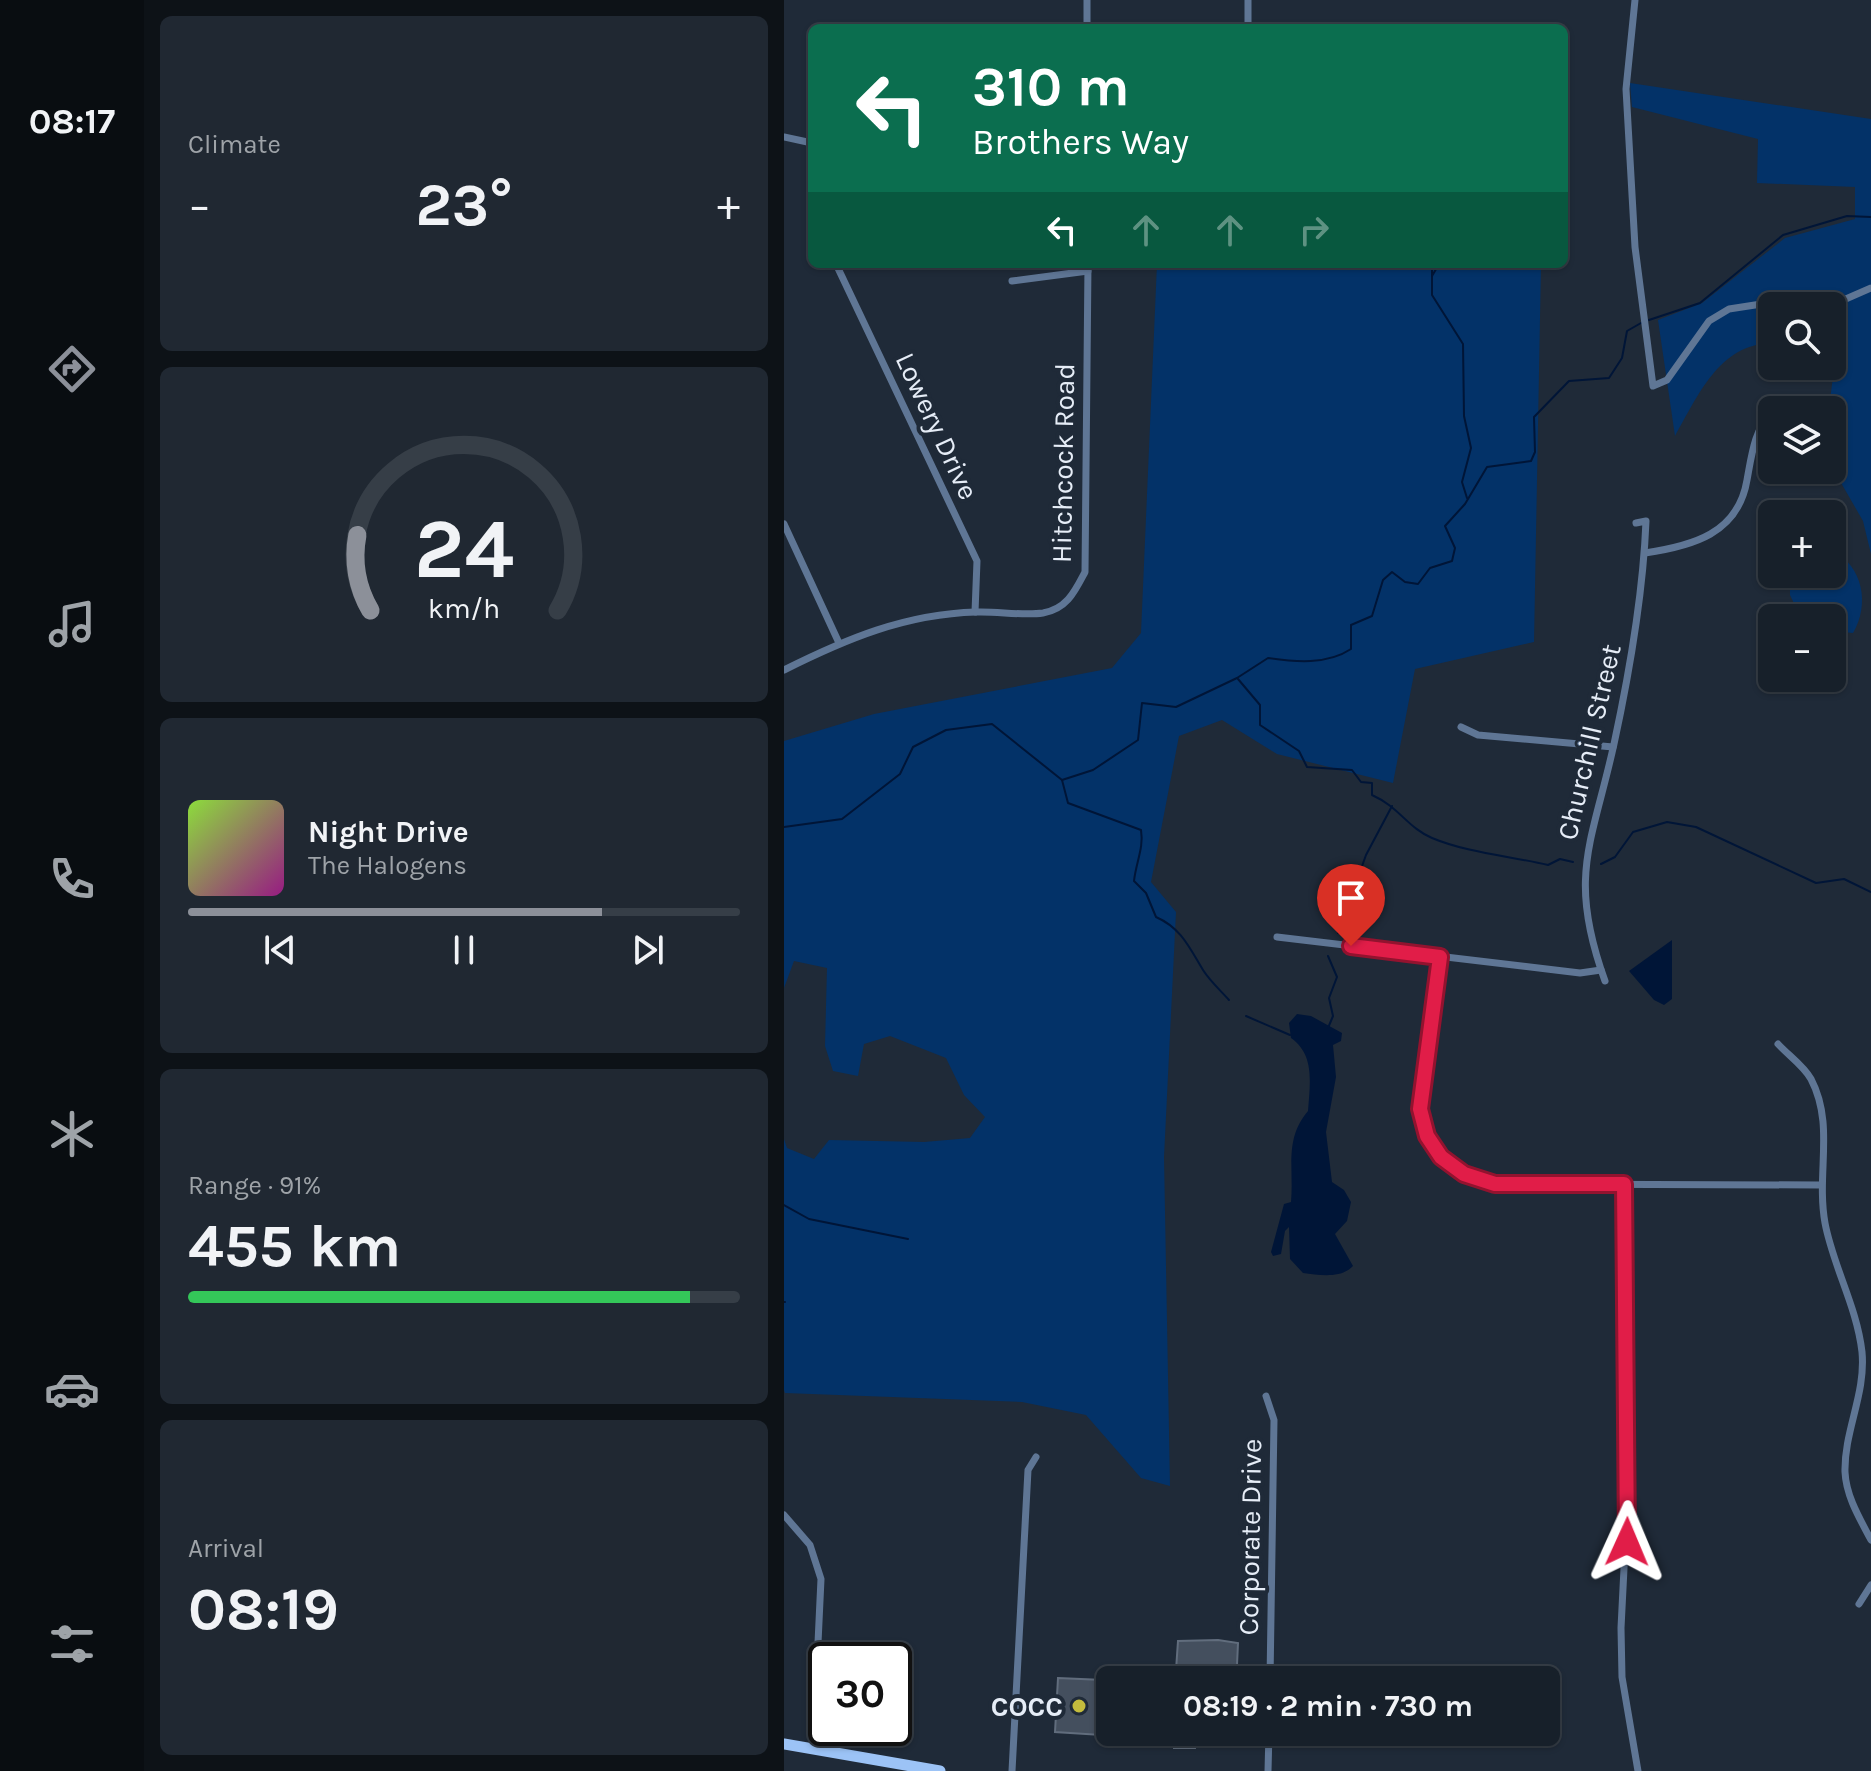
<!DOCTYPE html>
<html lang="en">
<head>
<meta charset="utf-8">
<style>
	:root { --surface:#17202a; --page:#202832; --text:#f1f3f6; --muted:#9ea3a8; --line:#363e47; --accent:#8c9099 }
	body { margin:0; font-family:Karla,sans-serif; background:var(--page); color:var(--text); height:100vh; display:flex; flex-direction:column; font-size:30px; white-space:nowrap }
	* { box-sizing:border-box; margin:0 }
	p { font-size:26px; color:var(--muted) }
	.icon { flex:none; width:44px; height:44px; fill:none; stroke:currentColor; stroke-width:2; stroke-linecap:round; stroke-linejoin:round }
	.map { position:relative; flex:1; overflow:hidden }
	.details { display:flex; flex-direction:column; gap:16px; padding:16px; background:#0d1217; width:640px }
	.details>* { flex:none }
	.hud { position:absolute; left:24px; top:24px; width:760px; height:244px; border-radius:12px; box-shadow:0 2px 6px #0004,0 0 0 2px var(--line); background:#0b6e4f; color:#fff; overflow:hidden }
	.fabs { position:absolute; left:974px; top:292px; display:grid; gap:16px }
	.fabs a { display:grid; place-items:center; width:88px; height:88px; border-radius:12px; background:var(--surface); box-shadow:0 2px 6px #0004,0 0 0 2px var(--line); font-size:40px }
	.speed { position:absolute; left:24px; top:1642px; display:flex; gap:16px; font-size:40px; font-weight:700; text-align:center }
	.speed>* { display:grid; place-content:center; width:104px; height:104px; border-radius:50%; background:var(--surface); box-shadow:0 2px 6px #0004,0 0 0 2px var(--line); line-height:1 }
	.speed .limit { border:4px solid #111; border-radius:12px; background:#fff; color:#111 }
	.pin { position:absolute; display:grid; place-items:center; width:68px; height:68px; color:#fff; margin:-82px -34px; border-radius:50% 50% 50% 0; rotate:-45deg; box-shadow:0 0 8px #0007 }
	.pin .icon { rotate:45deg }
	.me { position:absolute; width:88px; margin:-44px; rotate:1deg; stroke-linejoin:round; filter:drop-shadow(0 0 6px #0008) }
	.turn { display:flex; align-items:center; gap:28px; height:168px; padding:0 32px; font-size:36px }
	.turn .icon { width:104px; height:104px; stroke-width:2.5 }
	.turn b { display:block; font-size:56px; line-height:68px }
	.lanes { display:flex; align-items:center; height:76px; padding:0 32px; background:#0003; justify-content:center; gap:40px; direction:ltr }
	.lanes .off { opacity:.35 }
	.big { font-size:60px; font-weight:700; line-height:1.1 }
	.details .card { flex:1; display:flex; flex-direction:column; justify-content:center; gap:12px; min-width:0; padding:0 28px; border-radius:12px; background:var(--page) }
	.details .dial { align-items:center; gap:0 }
	.dial svg { height:208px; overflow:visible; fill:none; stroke:var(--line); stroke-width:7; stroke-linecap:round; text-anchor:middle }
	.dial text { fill:var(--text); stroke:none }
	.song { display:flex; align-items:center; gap:24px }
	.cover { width:96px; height:96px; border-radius:12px; background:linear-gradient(135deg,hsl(90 70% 55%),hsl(310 70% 35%)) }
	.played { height:8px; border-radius:4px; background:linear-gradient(90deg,var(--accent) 75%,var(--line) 75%) }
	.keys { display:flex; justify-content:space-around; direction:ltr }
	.heat { display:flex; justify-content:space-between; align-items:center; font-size:44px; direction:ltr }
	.charge { height:12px; border-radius:6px; background:linear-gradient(90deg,#34c759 91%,var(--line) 0) }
	.trip { position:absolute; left:312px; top:1666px; width:464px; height:80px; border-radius:12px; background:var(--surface); box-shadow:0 2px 6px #0004,0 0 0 2px var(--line); font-weight:700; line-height:80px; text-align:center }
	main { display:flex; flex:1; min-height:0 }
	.menu { display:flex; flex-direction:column; width:144px; justify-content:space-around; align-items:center; background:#090d11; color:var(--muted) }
	.menu .icon { width:56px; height:56px }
	.menu .current { color:var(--accent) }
	.menu b { font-size:36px; color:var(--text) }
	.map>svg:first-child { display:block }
	.green { fill:#033268 }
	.water { fill:#001537 }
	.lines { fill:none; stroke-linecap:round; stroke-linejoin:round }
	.stream { stroke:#001537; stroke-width:2 }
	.building { fill:#444f5e; stroke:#616d7d; stroke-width:2 }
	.minor { stroke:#5f7695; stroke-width:7 }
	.primary { stroke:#9cc3f6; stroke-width:11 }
	.route-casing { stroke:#92132f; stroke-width:20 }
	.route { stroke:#e11d48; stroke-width:14 }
	.poi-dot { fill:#c4bc3d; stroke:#1f2a38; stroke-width:3 }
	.labels { text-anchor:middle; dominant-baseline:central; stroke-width:8; stroke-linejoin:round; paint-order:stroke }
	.street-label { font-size:28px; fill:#e6edf7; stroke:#1f2a38 }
	.poi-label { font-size:28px; font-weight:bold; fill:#e6edf7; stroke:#1f2a38; text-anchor:end }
</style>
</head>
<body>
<main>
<nav class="menu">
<b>08:17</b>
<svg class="icon current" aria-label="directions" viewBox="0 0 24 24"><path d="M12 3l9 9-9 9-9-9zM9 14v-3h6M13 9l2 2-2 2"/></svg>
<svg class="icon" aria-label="music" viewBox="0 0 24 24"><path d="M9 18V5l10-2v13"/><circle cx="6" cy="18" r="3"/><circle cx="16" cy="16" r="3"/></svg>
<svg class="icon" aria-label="phone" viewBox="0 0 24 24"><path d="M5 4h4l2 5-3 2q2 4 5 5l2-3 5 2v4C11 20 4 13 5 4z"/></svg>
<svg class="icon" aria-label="climate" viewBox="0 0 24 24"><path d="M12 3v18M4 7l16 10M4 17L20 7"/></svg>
<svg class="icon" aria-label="car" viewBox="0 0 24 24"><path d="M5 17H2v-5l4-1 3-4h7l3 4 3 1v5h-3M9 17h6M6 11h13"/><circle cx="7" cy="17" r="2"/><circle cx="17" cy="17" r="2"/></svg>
<svg class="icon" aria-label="filters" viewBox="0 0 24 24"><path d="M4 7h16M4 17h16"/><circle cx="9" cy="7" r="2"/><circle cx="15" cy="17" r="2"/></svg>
</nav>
<section class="details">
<div class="card"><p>Climate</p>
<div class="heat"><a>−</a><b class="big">23°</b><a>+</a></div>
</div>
<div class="card dial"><svg viewBox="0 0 100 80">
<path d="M14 69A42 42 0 1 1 86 69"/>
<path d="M14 69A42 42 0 0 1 9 40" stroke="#8c9099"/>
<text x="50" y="56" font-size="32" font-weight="700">24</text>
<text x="50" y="72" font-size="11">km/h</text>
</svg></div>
<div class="card">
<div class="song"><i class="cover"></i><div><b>Night Drive</b><p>The Halogens</p></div></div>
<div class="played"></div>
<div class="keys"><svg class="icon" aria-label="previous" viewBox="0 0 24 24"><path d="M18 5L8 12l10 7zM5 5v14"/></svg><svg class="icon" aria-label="pause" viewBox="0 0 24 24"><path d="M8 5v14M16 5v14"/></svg><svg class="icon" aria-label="next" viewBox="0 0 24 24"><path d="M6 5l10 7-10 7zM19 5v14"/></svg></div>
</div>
<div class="card"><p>Range · 91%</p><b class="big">455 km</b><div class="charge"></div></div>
<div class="card"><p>Arrival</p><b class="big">08:19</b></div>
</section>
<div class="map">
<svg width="1087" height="1771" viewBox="0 0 1087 1771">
	<rect width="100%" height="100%" fill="#1f2a38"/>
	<g class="green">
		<path d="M846 83 1087 119V554L1079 521 1056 481 1048 456V410L1045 408 1052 353 1048 351V306H988V343C935 344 914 396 891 436L874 320 918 303 1001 238 1071 219V187L973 183 974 139 848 107Z"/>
		<polygon points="373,264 757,264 750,642 631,669 609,783 493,754 438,720 395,736 367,882 392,912 380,1157 386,1486 357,1478 302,1415 238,1402 1,1393 0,1390 0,1139 3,1148 30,1159 45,1140 140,1142 186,1138 201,1117 180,1095 162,1058 106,1036 80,1044 74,1076 49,1071 41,1046 43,968 10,961 0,988 0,741 90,714 328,668 357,633"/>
		<path d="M1048 550C1079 566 1086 604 1069 633L1048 631V618H1017L1006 595V574H1048Z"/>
	</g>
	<g class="water">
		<polygon points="888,940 888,999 880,1005 870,1000 845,971"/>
		<path d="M513 1014 527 1016 558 1033 557 1041 549 1045 552 1077 542 1132 548 1182 560 1190 567 1202 563 1221 551 1234 569 1266C557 1279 535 1275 519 1273L506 1259 505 1227 501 1231 497 1254 489 1256 487 1252 500 1204 507 1202C510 1168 500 1139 524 1111 526 1083 531 1055 507 1038L505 1023Z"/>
	</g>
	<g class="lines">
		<g class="stream">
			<polyline points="648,264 648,295 679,344 680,416 687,448 678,482 683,498"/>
			<polyline points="648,276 655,264"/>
			<polyline points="865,320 916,303 999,235 1063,216 1087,217"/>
			<path d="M454 679 476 705V725L515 751 523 767 568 770 577 782 588 783V795C615 807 624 828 648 838 684 853 726 856 764 865L776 859 789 862"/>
			<path d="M278 780 284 803 357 830C360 848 352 862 350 881L362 893 372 917C397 928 405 947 419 970 426 981 436 990 445 1000"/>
			<path d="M0 827 58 819 116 774 129 747 162 730 208 724 278 780 309 770 354 740 358 703 392 707 453 678 484 658C511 662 543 665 567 649V625L588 616 599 580 608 572 621 582 634 584 646 568 668 561 671 548 661 526 681 504 703 467 747 461 751 452 750 417 785 381 825 378 838 358 843 331 857 323"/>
			<polyline points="817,864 831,857 849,832 883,822 912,827 1032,883 1060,879 1087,892"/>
			<polyline points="554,933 582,855 608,806"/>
			<polyline points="544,956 553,977 545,998 549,1016 544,1028"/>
			<polyline points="462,1016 506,1035"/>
			<polyline points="0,1205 25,1219 124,1239"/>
			<polyline points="0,1302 1,1302"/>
		</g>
	</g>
	<g class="building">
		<polygon points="434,1640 454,1643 453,1665 413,1666 413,1680 383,1680 383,1670 392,1670 394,1641"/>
		<polygon points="274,1678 319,1680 317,1735 271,1732"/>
		<polygon points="390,1732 412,1732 411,1748 390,1748"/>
	</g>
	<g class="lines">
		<g class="minor">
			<polyline points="464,0 464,28"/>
			<polyline points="851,0 842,89 851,247 869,386 883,380 925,321 945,309 1010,299 1048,305 1087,288"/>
			<polyline points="303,28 303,0"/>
			<polyline points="0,137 28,143"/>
			<polyline points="52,264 193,561 191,612"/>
			<polyline points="228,281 304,271"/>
			<polyline points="0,524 55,643"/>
			<path d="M861 553C908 546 954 534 963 480 968 453 970 432 988 410"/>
			<path d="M0 670C62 639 121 614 192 612 213 611 238 616 259 613 283 609 291 591 301 572L304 264"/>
			<polyline points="677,727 694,735 829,747"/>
			<polyline points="493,937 796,973 817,970"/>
			<path d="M656 957C651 990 647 1023 643 1056 633 1128 635 1160 711 1184L1036 1185"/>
			<path d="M821 981C783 876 808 844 830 744 846 670 859 596 862 521L852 523"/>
			<path d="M994 1044C1004 1055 1020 1066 1027 1079 1051 1125 1032 1173 1041 1223 1049 1266 1073 1307 1078 1352 1082 1394 1060 1431 1061 1472 1062 1496 1076 1519 1087 1540"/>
			<polyline points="840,1184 844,1489 837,1628 838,1677 854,1771"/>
			<polyline points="482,1396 490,1420 486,1680"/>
			<polyline points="0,1515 26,1545 37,1579 29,1749"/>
			<polyline points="1075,1604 1087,1585"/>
			<polyline points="228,1771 244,1470 252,1457"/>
			<polyline points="484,1771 485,1732"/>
		</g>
		<polyline class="primary" points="0,1744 156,1771"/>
	</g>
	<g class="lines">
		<g class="route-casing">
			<polyline id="route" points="567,946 656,957 636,1109 643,1136 657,1157 680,1174 711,1184 840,1184 843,1542"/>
		</g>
		<use href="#route" class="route"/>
	</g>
	<circle class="poi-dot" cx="295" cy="1706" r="8"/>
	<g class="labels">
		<g class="street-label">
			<text transform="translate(153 426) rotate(65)">Lowery Drive</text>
			<text transform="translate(279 463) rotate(-89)">Hitchcock Road</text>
			<text transform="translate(805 742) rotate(-77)">Churchill Street</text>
			<text transform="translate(466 1537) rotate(-89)">Corporate Drive</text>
		</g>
		<g class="poi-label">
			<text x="279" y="1706">COCC</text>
		</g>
	</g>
</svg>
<div class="fabs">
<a><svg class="icon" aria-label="search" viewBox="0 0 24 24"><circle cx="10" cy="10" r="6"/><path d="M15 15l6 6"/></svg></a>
<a><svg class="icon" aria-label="layers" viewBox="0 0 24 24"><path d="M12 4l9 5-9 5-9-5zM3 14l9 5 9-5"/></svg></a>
<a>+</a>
<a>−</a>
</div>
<div class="speed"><div class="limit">30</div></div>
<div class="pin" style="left:567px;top:946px;background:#d93025"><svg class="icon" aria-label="arrive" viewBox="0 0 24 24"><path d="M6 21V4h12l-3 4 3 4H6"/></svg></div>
<svg class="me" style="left:843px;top:1542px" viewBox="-20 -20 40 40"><path d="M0-17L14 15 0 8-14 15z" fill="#e11d48" stroke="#fff" stroke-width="4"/></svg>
<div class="trip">08:19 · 2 min · 730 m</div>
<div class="hud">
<div class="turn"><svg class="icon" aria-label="left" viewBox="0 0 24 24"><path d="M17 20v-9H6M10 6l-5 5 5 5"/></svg><div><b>310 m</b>Brothers Way</div></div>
<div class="lanes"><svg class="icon" aria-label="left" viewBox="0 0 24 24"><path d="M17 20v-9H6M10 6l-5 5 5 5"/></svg><svg class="icon off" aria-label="ahead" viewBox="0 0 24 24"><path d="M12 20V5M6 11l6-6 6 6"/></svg><svg class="icon off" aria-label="ahead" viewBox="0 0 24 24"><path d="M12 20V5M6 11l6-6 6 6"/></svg><svg class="icon off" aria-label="right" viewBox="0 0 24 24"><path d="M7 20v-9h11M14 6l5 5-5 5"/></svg></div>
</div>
</div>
</main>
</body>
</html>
